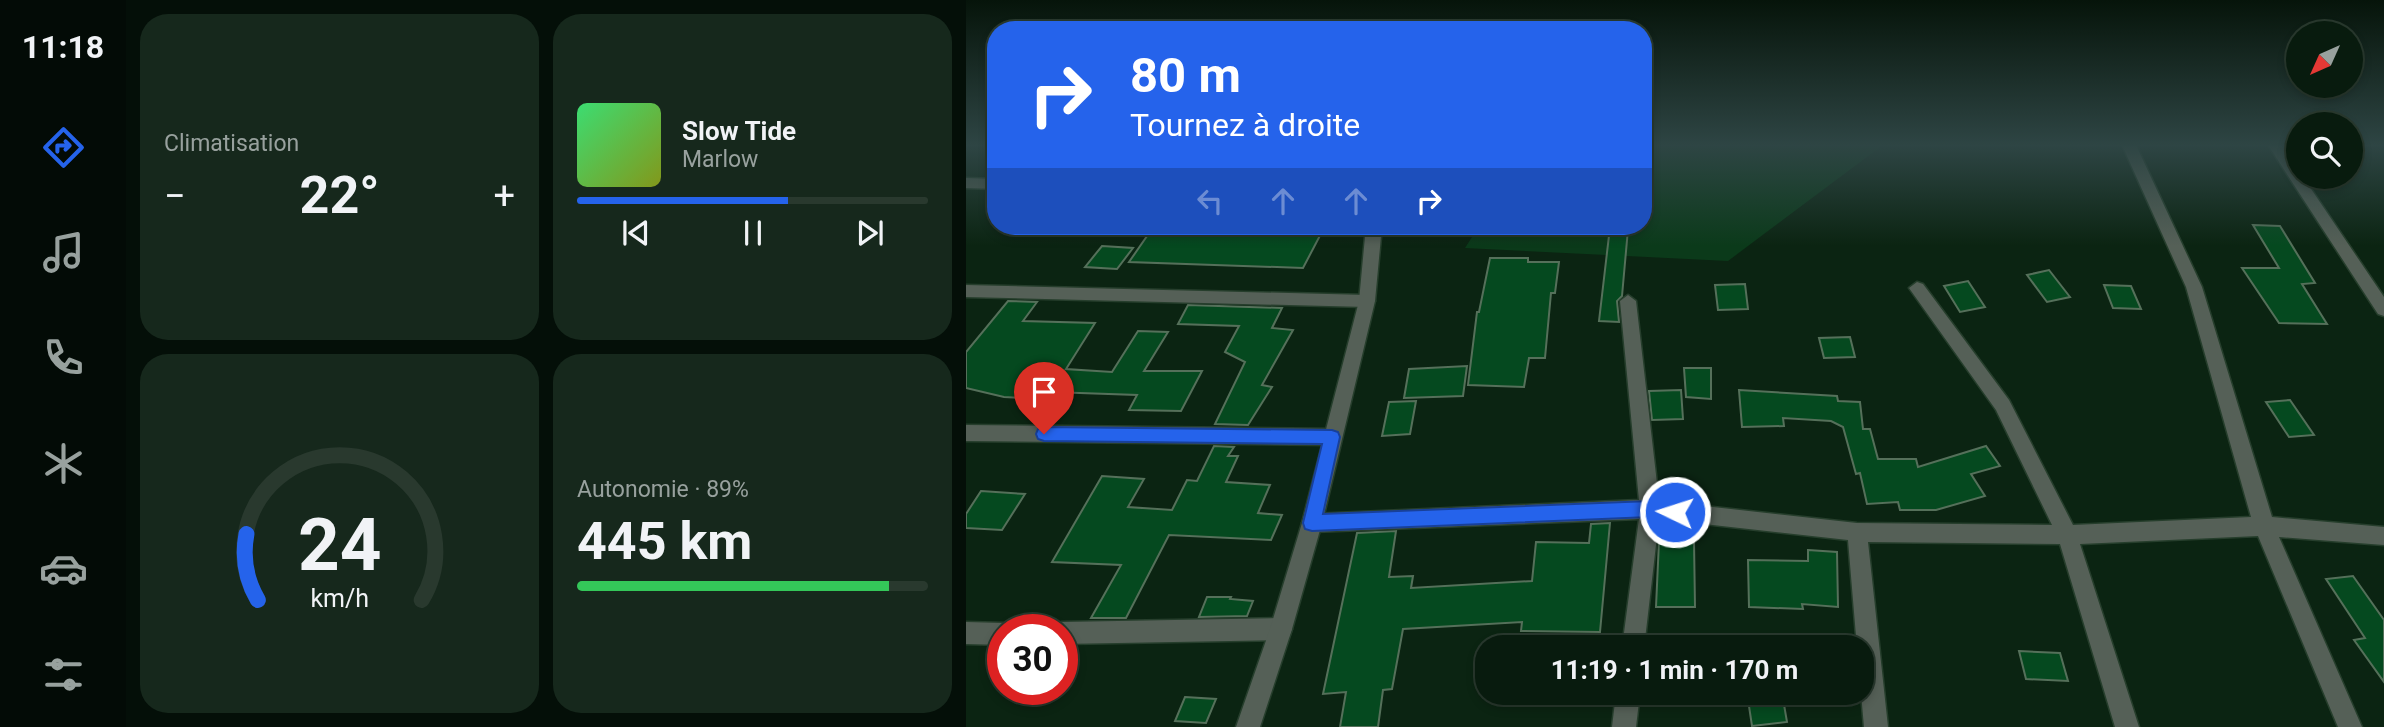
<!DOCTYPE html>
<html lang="fr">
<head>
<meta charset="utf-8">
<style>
	:root { --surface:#081b0e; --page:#16281c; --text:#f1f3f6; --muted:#98a19e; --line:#29392e; --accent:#2563eb }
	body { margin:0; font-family:Roboto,sans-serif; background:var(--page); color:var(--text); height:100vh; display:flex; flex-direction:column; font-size:26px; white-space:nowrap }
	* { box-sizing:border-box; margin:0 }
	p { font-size:23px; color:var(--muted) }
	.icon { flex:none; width:38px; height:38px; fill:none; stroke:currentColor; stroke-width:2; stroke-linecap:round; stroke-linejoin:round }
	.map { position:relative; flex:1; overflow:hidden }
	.drawer { display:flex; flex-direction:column; gap:14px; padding:14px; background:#040f08; width:840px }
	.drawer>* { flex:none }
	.guide { position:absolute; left:21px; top:21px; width:665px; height:214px; border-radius:28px; box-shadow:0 4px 10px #0003,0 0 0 2px var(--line); background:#2563eb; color:#fff; overflow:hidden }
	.needle { width:46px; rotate:225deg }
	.tools { position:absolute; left:1320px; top:21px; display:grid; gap:14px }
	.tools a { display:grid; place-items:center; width:77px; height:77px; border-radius:50%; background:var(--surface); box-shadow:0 4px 10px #0003,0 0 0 2px var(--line); font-size:35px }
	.speed { position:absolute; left:21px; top:614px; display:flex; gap:14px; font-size:35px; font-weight:700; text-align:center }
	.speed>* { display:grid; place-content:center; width:91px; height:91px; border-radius:50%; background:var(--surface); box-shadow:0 4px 10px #0003,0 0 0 2px var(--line); line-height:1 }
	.speed .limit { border:10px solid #d22; background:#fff; color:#111 }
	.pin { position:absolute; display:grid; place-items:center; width:60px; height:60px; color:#fff; margin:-72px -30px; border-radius:50% 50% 50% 0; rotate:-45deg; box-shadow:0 0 7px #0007 }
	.pin .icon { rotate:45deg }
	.me { position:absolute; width:77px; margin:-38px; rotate:274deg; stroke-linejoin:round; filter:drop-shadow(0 0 5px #0008) }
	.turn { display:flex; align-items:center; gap:24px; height:147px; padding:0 28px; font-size:32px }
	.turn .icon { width:91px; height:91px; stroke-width:2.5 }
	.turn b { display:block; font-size:49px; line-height:60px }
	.lanes { display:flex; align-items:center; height:66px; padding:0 28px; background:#0003; justify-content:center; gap:35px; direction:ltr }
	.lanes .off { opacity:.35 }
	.big { font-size:52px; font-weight:700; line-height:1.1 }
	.drawer .widget { flex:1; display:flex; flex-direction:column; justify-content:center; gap:10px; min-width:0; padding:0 24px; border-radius:28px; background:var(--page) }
	.drawer .dial { align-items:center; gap:0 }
	.dial svg { height:182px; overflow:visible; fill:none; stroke:var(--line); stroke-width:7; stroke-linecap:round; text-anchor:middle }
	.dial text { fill:var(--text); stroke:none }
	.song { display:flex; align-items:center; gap:21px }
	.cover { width:84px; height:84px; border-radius:10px; background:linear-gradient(135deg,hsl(140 70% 55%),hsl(70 70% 35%)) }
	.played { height:7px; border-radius:4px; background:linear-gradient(90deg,var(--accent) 60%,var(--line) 60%) }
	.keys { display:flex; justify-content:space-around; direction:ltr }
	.heat { display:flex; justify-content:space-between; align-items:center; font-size:38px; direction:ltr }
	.charge { height:10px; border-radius:5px; background:linear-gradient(90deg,#34c759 89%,var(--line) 0) }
	.drawer .tiles { flex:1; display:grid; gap:14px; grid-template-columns:repeat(2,1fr) }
	.trip { position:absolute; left:509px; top:635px; width:399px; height:70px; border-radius:28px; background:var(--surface); box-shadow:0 4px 10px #0003,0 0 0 2px var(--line); font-weight:700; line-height:70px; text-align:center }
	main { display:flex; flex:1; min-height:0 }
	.tab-bar { display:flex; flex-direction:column; width:126px; justify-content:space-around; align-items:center; background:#030b06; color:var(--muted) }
	.tab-bar .icon { width:49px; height:49px }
	.tab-bar .on { color:var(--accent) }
	.tab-bar b { font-size:32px; color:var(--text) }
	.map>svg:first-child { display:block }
	.green { fill:#0b3a1a }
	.building { fill:#05491f; stroke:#55705a; stroke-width:2 }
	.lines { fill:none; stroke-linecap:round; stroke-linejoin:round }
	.minor-casing { stroke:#263e2c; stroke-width:3 }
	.tertiary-casing { stroke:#263e2c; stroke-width:3 }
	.minor { fill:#556057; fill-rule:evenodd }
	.tertiary { fill:#556057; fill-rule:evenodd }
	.route { fill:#2563eb; stroke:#184099; stroke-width:2 }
</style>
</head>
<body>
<main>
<nav class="tab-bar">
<b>11:18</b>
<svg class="icon on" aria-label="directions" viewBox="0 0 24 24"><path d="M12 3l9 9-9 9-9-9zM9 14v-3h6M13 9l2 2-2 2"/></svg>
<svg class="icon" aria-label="music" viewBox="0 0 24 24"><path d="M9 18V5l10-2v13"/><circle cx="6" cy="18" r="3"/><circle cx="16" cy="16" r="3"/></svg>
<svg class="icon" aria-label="phone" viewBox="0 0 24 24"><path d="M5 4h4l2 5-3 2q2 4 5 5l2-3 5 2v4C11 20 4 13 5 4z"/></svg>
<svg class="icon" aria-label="climate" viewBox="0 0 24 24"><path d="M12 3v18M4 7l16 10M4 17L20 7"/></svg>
<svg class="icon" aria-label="car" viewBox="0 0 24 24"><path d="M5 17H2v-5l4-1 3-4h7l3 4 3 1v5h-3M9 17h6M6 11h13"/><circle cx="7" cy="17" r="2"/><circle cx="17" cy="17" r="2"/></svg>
<svg class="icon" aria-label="filters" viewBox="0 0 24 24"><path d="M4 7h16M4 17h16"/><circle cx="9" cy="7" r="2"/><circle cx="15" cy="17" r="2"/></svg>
</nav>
<section class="drawer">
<div class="tiles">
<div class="widget"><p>Climatisation</p>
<div class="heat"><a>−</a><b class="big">22°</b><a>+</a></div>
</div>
<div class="widget">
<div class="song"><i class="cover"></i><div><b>Slow Tide</b><p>Marlow</p></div></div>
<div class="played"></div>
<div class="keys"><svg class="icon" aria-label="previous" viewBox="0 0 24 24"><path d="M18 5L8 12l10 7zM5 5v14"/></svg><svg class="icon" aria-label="pause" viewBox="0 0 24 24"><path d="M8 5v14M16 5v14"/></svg><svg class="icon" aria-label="next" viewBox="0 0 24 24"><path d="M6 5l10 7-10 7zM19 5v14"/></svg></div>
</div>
<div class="widget dial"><svg viewBox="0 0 100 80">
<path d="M14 69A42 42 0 1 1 86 69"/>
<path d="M14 69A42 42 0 0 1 9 40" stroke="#2563eb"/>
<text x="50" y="56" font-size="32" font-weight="700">24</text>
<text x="50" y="72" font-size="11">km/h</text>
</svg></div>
<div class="widget"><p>Autonomie · 89%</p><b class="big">445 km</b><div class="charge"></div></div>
</div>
</section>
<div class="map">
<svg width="1418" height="727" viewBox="0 0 1418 727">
	<rect width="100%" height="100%" fill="#0b2412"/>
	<polygon class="green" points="677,145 917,145 762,261 499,248 513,226 677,226"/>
	<g class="building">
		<polygon points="1287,225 1314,226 1349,283 1336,284 1361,324 1313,323 1276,268 1313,268"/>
		<polygon points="188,226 359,226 337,268 163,262"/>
		<polygon points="644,227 662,229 656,296 651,301 653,322 633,321"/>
		<polygon points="136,246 167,248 151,269 119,267"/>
		<polygon points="524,258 562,258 562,262 593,262 589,293 585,293 579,358 563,358 558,387 502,385 511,312 513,312"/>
		<polygon points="1083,270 1104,297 1081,302 1061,275"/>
		<polygon points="1002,281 1019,307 994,312 978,286"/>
		<polygon points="779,284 782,309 752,310 749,285"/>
		<polygon points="1138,285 1165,286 1175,309 1147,308"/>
		<polygon points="42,301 71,302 57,321 129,323 100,369 146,372 172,331 202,332 178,371 236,371 215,411 163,410 171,395 85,392 81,397 57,398 38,397 0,388 0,352"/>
		<polygon points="222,305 316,308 306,328 327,330 296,385 306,387 282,425 249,424 279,362 259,352 273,326 212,324"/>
		<polygon points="884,337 889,357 858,358 853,338"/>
		<polygon points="501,366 497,396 438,398 443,369"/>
		<polygon points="718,368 745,368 745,399 720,397"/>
		<polygon points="715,390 717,419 686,420 683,391"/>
		<polygon points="773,390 871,396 872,401 894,402 897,429 904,429 912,459 950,459 952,467 1020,446 1034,466 1005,474 1019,496 970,510 934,510 932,502 901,504 894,473 890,474 877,427 865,421 817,418 818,426 776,427"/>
		<polygon points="1324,400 1348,435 1323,437 1300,402"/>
		<polygon points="450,401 444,434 416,436 423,402"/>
		<polygon points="248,446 268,447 262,456 272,456 260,482 304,485 292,513 316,515 305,540 203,535 160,618 125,618 155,565 86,562 136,476 178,479 162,507 206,510 221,480 231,481"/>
		<polygon points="15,491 59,494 36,530 0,528 0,514"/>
		<polygon points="644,523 634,632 555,631 556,622 437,629 426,689 417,690 412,727 374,727 380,692 357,694 391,533 430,531 423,577 447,576 445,588 566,581 570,542 623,543 625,524"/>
		<polygon points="693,541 728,541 729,607 690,607"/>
		<polygon points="842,550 871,552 872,607 836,604 837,609 783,607 782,560 842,561"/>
		<polygon points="1387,576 1418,620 1418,682 1388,640 1399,638 1360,579"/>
		<polygon points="241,597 265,597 264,599 287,601 281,616 233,617"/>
		<polygon points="1053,651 1094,653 1102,681 1060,679"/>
		<polygon points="781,693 816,693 821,722 786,726"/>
		<polygon points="219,697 250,699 240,723 209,721"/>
	</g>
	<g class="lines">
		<g class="minor-casing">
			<g id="minor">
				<polygon points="1156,145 1170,145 1236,287 1306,517 1418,527 1418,545 1313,537 1396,727 1372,727 1292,536 1114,544 1173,727 1149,727 1094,544 902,542 922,727 898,727 895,693 896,648 891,648 882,540 693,519 678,648 656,648 673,519 346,532 339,530 336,523 339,516 346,514 673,500 654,301 662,295 670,301 693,501 891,523 1086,525 1030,410 943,288 951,282 957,284 1043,400 1107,525 1285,517 1220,287"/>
				<polygon points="1302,145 1316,145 1332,169 1332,177 1337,177 1418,297 1418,316 1412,314"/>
				<polygon points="0,178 30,179 30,189 0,188"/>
				<polygon points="0,285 401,295 409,301 401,307 0,297"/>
				<polygon points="0,425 366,429 373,431 375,437 373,443 366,445 0,441"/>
				<polygon points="315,618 323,621 326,629 323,637 315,640 96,644 96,630 86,630 88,625 96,622"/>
				<polygon points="0,622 37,623 45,626 46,630 37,630 37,645 0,644"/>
				<polygon points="650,693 674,693 670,727 646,727"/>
			</g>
		</g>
		<g class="tertiary-casing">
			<polygon id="tertiary" points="400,226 416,226 409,301 356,523 326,629 294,727 270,727 304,629 336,523 393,301"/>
		</g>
		<use href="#minor" class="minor"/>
		<use href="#tertiary" class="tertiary"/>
	</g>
	<linearGradient id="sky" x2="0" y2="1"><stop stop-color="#06140a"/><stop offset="0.59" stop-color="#2e4544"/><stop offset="1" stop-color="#2e4544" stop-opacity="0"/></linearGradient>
	<rect width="1418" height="246" fill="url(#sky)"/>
	<polygon class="route" points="78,427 366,430 372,432 374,437 357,514 684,501 716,506 719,512 716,518 709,520 684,517 346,531 339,529 337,523 356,444 78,441 72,439 70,434 72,429"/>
</svg>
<div class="tools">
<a><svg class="needle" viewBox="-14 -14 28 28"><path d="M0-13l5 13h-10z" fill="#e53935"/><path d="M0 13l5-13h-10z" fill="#98a19e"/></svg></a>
<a><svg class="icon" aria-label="search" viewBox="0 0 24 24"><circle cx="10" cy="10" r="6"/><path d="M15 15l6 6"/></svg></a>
</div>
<div class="speed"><div class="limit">30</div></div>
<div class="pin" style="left:78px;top:434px;background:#d93025"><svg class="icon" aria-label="arrive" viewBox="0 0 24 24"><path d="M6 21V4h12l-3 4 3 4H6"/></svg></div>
<svg class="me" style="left:709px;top:512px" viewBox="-20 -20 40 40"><circle r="17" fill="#2563eb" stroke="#fff" stroke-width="3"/><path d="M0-11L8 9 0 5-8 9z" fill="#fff"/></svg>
<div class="trip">11:19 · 1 min · 170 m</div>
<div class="guide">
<div class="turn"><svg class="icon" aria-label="right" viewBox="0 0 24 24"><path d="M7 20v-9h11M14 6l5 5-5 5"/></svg><div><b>80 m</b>Tournez à droite</div></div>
<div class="lanes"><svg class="icon off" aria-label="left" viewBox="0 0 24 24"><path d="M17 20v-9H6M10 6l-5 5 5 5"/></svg><svg class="icon off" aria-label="ahead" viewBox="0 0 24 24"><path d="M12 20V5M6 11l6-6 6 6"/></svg><svg class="icon off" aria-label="ahead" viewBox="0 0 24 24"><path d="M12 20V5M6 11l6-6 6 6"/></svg><svg class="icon" aria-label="right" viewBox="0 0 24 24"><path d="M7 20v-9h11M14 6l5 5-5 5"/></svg></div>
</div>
</div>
</main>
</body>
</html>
